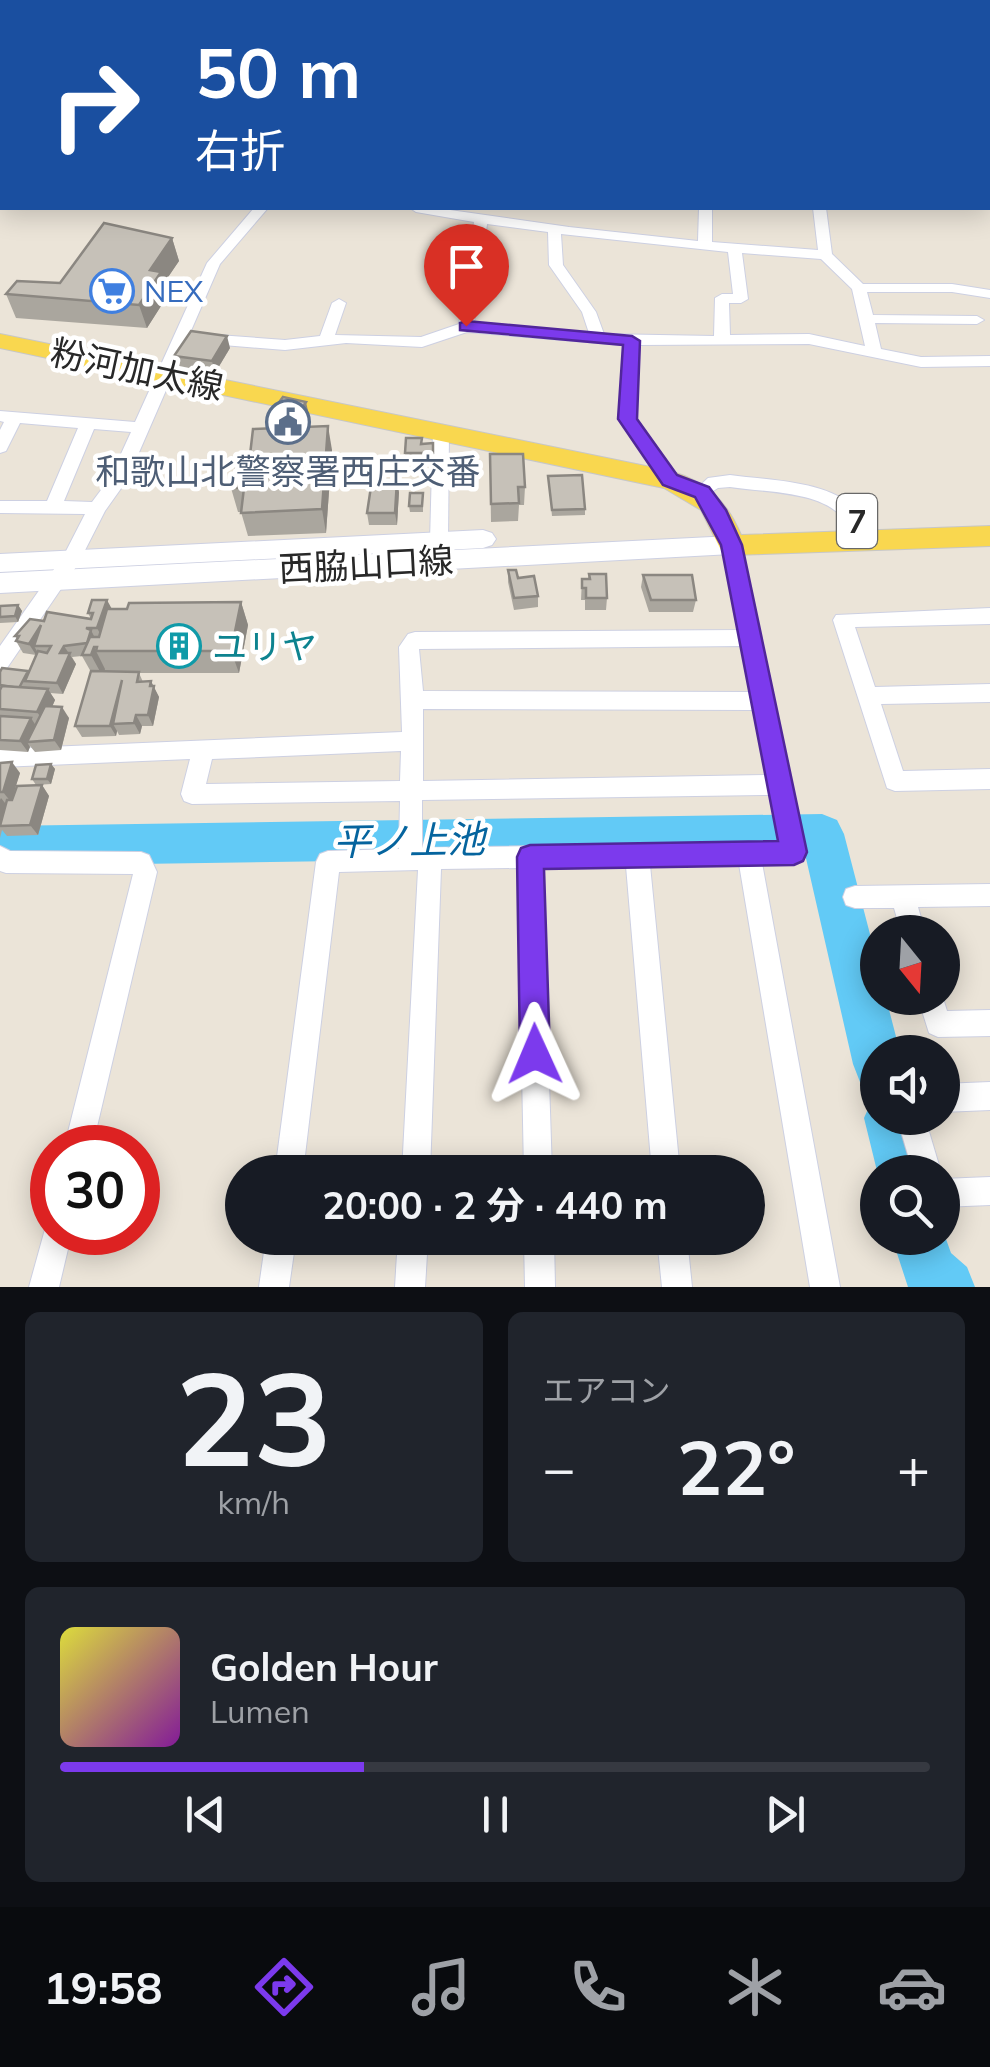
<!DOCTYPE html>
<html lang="ja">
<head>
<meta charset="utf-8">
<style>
	:root { --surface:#171b24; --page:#20242c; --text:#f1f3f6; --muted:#9ea1a6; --line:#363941; --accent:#7c3aed }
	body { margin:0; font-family:Mulish,"Noto Sans JP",sans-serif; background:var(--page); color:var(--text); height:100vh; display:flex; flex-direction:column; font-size:38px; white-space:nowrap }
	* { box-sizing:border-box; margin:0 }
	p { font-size:32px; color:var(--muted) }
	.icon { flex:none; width:55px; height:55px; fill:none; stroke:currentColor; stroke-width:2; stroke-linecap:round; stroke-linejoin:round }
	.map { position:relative; height:1287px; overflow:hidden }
	.details { display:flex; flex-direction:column; gap:25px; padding:25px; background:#0d0f14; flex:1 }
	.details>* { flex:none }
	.guide { position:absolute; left:0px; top:0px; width:990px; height:210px; box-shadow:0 5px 25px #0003; background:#1a4fa0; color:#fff; overflow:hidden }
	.needle { width:65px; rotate:162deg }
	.controls { position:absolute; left:860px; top:915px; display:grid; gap:20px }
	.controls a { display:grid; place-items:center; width:100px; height:100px; border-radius:50%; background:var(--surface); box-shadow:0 5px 25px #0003; font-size:50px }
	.speed { position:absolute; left:30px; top:1125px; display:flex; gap:20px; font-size:50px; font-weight:700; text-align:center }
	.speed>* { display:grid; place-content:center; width:130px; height:130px; border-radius:50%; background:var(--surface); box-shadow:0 5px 25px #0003; line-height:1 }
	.speed .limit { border:15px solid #d22; background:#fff; color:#111 }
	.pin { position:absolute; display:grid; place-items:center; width:85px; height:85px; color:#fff; margin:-102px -42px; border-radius:50% 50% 50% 0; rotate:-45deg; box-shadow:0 0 10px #0007 }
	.pin .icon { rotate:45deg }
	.me { position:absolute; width:110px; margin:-55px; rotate:359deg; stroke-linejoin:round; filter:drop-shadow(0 0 8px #0008) }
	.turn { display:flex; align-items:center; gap:35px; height:210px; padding:0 30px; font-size:45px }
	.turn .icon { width:130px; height:130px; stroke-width:2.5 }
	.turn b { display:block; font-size:70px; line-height:85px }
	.big { font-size:75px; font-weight:700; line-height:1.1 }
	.details .card { flex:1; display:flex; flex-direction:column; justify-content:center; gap:15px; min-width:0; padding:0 35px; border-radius:15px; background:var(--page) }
	.details .dial { align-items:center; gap:0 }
	.dial b { font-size:130px; line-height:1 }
	.song { display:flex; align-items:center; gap:30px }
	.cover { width:120px; height:120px; border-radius:15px; background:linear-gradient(135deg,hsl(60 70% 55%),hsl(290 70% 35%)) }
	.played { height:10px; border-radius:5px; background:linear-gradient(90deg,var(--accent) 35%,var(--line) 35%) }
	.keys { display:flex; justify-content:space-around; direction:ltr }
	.heat { display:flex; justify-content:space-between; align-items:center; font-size:55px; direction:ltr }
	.details .tiles { flex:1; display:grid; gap:25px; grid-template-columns:1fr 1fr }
	.card:last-child { grid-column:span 2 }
	.trip { position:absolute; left:225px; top:1155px; width:540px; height:100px; border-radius:50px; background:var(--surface); box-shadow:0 5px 25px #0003; font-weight:700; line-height:100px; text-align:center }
	.menu { display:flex; height:160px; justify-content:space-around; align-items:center; background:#090b0e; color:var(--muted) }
	.menu .icon { width:70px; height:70px }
	.menu .active { color:var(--accent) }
	.menu b { font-size:45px; color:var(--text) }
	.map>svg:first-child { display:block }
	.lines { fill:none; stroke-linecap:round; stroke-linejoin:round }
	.river { fill:#62caf6; fill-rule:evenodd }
	.street-casing { stroke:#cdd0e2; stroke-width:2 }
	.secondary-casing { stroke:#cdd0e2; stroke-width:2 }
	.primary-casing { stroke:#c7c7c7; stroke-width:2 }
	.street { fill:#fff; fill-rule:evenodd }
	.secondary { fill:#fff; fill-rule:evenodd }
	.primary { fill:#f9d74f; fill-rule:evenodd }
	.wall { fill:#aaa69e }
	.shaded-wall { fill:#8b8781 }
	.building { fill:#c6c1b8; stroke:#8b8781; stroke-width:2.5 }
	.route { fill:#7c3aed; stroke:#51269a; stroke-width:2.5 }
	.labels { text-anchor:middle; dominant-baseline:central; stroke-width:9; stroke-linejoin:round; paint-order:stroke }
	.far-shop-label { font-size:30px; fill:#366cbe; stroke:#fff; text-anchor:start }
	.shield { fill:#fff; stroke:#686868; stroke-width:2.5 }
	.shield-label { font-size:32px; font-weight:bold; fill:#282828 }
	.street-label { font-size:35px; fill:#282828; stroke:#fff }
	.service-label { font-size:35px; fill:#4e5e75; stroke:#fff }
	.culture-label { font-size:35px; fill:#0d838f; stroke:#fff; text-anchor:start }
	.water-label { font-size:38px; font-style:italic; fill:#05649e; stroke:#fff }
</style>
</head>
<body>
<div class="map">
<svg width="990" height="1287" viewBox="0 0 990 1287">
	<rect width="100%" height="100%" fill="#ebe4d8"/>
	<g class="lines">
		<g class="river">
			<polygon points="822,814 837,820 844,834 878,965 878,998 886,998 900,1052 878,1052 878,1089 860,1082 853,1064 805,854 0,866 0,826"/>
			<polygon points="878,1097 878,1118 916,1118 929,1172 878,1175 864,1118 872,1100"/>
			<polygon points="942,1228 951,1253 967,1267 975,1287 908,1287 892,1238 942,1238"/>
		</g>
		<g class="street-casing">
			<g id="street">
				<polygon points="295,0 340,0 342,2 298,2"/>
				<polygon points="485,0 496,0 498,2 487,2"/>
				<polygon points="631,0 641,0 642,2 632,2"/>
				<polygon points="797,0 807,0 809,2 799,2"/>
				<polygon points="983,0 990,0 990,5"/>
				<rect x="0" y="9" width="2" height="6"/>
				<rect x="988" y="17" width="2" height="6"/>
				<rect x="0" y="27" width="2" height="6"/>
				<polygon points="988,41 990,41 990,48 988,47"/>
				<rect x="0" y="156" width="2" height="8"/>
				<rect x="988" y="190" width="2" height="8"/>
				<path d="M254 208H268L220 264 190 333 285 340 320 336 332 303 339 299 346 303 335 335 421 337 459 324 474 222 416 212 410 208H436L569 227 698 241 699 208H712V242L818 250 813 208H826L832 254 863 284H952L990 290V298L952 292H867L873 315 977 316 984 320 977 324 875 323 881 349 921 357 990 356V366L921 367 809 344 638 345 636 419 679 480 670 486 664 484 620 419 623 345 467 332 422 347 346 343 285 350 187 342 127 480 105 511 78 564 7 668 0 670V646L64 555 85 514 0 513V501H47L78 428 20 423 6 451 0 453V430L4 422 0 421V411L135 422 207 263ZM487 224 548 232 549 265 582 312 589 333 474 323ZM561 234 728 252 733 294H722L715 298 714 336 604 334 596 312 563 265ZM742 253 821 259 852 289 865 346 809 334 730 335 729 303H741L748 299ZM94 429 131 432 110 478 92 502 64 501Z"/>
				<polygon points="441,427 449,432 448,541 439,548 430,541 433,432"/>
				<path d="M730 475C772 481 843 480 864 521L861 526H849C829 490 767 493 730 487L718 488 702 498 693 492 708 478Z"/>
				<path d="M732 538 741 545 806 852 802 860 762 863 840 1287H810L739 864 650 865 680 1172H652L626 866 542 867 552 1172H524L518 868 441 869 430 1172H402L418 870 339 872 303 1172H275L316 862 320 854 328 851 399 849 400 801 192 804 184 801 181 794 190 759 0 767V749L402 732 399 647 408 634 415 632 739 630 723 545ZM742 646 750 692 423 691 419 649ZM423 709 754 710 766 775 423 781ZM401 751 400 781 206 784 212 759ZM770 795 780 842 422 848V800Z"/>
				<polygon points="990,608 990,624 855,627 875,687 990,684 990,702 881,704 903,771 990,769 990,789 895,791 887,788 833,620 836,615"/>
				<polygon points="0,846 10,851 141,852 149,855 157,872 92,1148 64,1148 133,874 6,873 0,871"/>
				<polygon points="990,884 990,906 918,907 925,932 901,932 894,908 855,908 846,905 843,897 846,889 855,886"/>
				<polygon points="942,995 947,1011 990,1010 990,1036 938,1037 929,1033 918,998 942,998"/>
				<polygon points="990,1082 990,1110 942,1112 942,1084"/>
				<polygon points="897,1118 925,1118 941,1172 913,1172"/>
				<polygon points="990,1177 990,1205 942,1207 942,1179"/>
				<polygon points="52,1219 52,1232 72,1232 59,1287 29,1287 47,1222"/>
				<polygon points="266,1238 296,1238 289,1287 259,1287"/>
				<polygon points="398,1238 428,1238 425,1287 395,1287"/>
				<polygon points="524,1238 554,1238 555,1287 525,1287"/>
				<polygon points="657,1238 687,1238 692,1287 662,1287"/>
			</g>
		</g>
		<g class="secondary-casing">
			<g id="secondary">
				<polygon points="483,530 492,533 496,539 492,545 483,548 0,572 0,554"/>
				<polygon points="732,536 741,539 745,545 741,551 732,554 0,593 0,573"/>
			</g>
		</g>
		<g class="primary-casing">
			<path id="primary" d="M0 334 670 471C707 482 726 500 741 535L990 526V546L732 555 722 552 701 510 664 488 0 348Z"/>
		</g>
		<use href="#street" class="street"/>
		<use href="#secondary" class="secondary"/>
		<use href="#primary" class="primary"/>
	</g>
	<g class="wall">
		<polygon points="172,238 179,261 164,283 168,295 147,328 16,318 6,294 60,283"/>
		<polygon points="230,348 215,373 178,368 174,356"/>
		<polygon points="272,412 309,415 300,427 332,450 326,533 248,536 241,512 238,512 231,488 250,455 289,428 275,425"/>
		<polygon points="433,443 434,465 406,465 405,453 422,444"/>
		<polygon points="490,454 525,487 524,505 519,505 518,521 491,522"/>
		<polygon points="548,476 585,509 585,515 552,516"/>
		<polygon points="399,492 397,525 369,525 367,513"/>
		<polygon points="423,499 423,512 410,512 409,506"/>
		<polygon points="508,570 538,596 538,607 514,610 508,582"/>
		<polygon points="589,574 607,598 606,610 585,610 585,600 581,600 582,579 588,579"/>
		<polygon points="643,575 696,600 693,612 649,612 641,587"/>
		<polygon points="241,602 248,625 239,673 139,673 143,682 153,686 159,697 153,726 142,726 140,734 119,735 117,731 116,736 82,737 75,726 91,672 82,656 72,657 76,664 63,694 50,693 55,700 52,707 69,718 61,750 35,752 30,746 28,752 0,750 0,672 29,672 36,655 23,653 16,641 17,639 15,636 44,621 91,619 88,613 112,609"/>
		<polygon points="18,605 22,611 18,622 0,623 0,606"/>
		<polygon points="0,763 20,773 11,800 42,785 49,796 38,835 7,836 2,830 0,838"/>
		<polygon points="51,764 55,769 51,784 36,785 32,779"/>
	</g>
	<g class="shaded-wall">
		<polygon points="172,238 179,261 164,283 168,295 147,328 139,305 150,270"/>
		<polygon points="227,336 230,348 215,373 212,361"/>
		<polygon points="306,402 309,415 298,430 296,417"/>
		<polygon points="328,426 332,450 326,533 322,509"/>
		<polygon points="397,480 399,492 397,525 395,513"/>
		<polygon points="107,600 113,611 103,639 97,628"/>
		<polygon points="241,602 248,625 239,673 231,651"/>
		<polygon points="18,605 22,611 18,622 15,616"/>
		<polygon points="41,625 34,646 38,653 36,655 29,644"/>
		<polygon points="91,630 97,642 94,647 105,669 103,677 91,655 87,643"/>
		<polygon points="64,646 76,664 63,694 57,683 60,653"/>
		<polygon points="122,680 113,724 117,731 116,736 110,726"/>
		<polygon points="151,681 159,697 153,726 148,715"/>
		<polygon points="48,689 55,700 45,723 37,712"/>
		<polygon points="62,707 69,718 61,750 54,740"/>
		<polygon points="136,715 142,726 140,734 134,723"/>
		<polygon points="31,718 38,729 27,742 30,747 28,752 20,741"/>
		<polygon points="12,762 20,773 11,802 3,792"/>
		<polygon points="51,764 55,769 51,784 47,779"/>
		<polygon points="42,785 49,796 38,835 30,825"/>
		<polygon points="1,798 9,808 0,826 0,800"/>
	</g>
	<g class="building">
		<polygon points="818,0 833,0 836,2 820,2"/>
		<polygon points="104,223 172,238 150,270 161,272 139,305 6,294 17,281 60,283"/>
		<polygon points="191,331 227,336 212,361 174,356"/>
		<polygon points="283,397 306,402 296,417 272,412"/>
		<polygon points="328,426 322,509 241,513 244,488 231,488 239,455 250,455 253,429"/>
		<polygon points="406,438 422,438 421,444 433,443 433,453 405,453"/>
		<polygon points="490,454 523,454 525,487 518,487 519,503 491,504"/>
		<polygon points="582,475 585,509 552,510 548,476"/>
		<polygon points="372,480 397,480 395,513 367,513"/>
		<polygon points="410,493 423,493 422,506 409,506"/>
		<polygon points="508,570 516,570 518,578 534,576 538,596 514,598"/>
		<polygon points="589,574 606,574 607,598 586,598 586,588 582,588 582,579 590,579"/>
		<polygon points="643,575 692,575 696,600 651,600"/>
		<polygon points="92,600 107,600 97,628 86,628 91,630 87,643 64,646 60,653 70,653 57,683 25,681 38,651 47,653 51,646 34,646 41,625 29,644 16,641 19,636 15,636 30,619 44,621 47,612 91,619 93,613 88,613"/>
		<polygon points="241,602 231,651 96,651 97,647 94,647 91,655 82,655 90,637 99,637 107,609 127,609 129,603"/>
		<polygon points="18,605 15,616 0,617 0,606"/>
		<polygon points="2,668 28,671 19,688 0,685 0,672"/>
		<polygon points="91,671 139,672 137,682 151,681 150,686 154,686 148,715 136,715 134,723 113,724 122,680 110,726 75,726"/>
		<polygon points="2,686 48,689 37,712 0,709 0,690"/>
		<polygon points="45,706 62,707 54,740 27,742"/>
		<polygon points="0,716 31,718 20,741 0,740"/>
		<polygon points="12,762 3,792 0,792 0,763"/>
		<polygon points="51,764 47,779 32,779 36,765"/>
		<polygon points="42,785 30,825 0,826 7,800 12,800 17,786"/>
	</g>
	<polygon class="route" points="466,321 632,336 640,341 637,419 677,475 709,487 726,510 742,545 807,852 803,861 794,865 544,869 550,1054 545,1065 535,1069 524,1065 520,1054 517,857 521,848 530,845 778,841 721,545 695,497 663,485 618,419 623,345 460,330 460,323"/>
	<defs>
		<g id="supermarket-ring" transform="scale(2.25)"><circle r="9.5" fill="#fff" stroke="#3f7fe0" stroke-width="1.5"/><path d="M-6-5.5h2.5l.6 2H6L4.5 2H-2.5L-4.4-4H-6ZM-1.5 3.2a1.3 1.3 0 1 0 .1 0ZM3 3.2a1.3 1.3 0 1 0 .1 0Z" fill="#3f7fe0"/></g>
		<g id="civic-ring" transform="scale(2.25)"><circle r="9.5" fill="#fff" stroke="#5c6f8a" stroke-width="1.5"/><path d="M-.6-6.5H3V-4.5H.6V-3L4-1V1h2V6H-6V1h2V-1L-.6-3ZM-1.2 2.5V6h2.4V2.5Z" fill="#5c6f8a"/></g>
		<g id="building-ring" transform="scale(2.25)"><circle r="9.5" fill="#fff" stroke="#0f9aa8" stroke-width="1.5"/><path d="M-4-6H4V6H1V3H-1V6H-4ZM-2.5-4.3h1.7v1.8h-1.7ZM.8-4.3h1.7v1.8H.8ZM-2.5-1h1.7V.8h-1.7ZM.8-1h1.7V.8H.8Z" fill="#0f9aa8"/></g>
	</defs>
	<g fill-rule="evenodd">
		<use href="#supermarket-ring" x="112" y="291"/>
		<use href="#civic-ring" x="288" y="422"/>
		<use href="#building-ring" x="179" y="646"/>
	</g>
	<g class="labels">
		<g class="far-shop-label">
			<text x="144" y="291">NEX</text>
		</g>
		<rect class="shield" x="837" y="494" width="40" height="54" rx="8"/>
		<g class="shield-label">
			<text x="857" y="521">7</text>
		</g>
		<g class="street-label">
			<text transform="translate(137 369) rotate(12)">粉河加太線</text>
			<text transform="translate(366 564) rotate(-3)">西脇山口線</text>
		</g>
		<g class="service-label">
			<text x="288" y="471">和歌山北警察署西庄交番</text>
		</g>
		<g class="culture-label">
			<text x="212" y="646">ユリヤ</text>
		</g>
		<g class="water-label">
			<text transform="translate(409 840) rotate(-1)">平ノ上池</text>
		</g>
	</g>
</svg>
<div class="controls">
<a><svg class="needle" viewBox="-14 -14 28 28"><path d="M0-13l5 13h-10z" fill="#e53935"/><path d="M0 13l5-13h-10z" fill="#9ea1a6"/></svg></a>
<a><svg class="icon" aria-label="sound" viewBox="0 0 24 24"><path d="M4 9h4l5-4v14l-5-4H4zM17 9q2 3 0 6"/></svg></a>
<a><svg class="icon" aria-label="search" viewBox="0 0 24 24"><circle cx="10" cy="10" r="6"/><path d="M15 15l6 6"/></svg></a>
</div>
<div class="speed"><div class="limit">30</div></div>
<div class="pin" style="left:466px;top:326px;background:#d93025"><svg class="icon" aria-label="arrive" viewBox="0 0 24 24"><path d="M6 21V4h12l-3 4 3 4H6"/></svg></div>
<svg class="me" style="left:535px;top:1054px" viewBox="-20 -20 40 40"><path d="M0-17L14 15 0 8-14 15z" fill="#7c3aed" stroke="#fff" stroke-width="4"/></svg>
<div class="trip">20:00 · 2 分 · 440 m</div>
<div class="guide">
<div class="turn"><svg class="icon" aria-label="right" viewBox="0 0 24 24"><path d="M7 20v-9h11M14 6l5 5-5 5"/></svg><div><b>50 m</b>右折</div></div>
</div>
</div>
<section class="details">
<div class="tiles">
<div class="card dial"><b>23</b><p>km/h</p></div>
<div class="card"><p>エアコン</p>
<div class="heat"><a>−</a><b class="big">22°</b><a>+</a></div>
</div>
<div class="card">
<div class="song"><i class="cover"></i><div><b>Golden Hour</b><p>Lumen</p></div></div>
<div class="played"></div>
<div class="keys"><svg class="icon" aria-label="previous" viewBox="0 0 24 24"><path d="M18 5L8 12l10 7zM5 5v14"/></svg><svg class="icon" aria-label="pause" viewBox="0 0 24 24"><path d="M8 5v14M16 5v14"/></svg><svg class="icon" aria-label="next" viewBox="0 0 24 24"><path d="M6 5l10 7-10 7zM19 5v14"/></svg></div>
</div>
</div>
</section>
<nav class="menu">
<b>19:58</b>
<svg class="icon active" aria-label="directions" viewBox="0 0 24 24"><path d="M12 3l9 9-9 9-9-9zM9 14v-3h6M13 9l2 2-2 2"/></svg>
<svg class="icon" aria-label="music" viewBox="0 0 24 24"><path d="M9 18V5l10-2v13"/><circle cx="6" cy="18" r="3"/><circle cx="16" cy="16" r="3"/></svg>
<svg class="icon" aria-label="phone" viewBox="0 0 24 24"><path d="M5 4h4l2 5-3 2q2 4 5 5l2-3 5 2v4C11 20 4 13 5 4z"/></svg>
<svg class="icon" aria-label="climate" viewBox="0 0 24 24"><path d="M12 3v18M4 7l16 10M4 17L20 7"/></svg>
<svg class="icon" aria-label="car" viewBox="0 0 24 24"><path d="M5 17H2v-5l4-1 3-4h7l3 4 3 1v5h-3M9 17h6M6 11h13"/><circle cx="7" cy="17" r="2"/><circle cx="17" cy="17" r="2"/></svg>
</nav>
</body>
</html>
